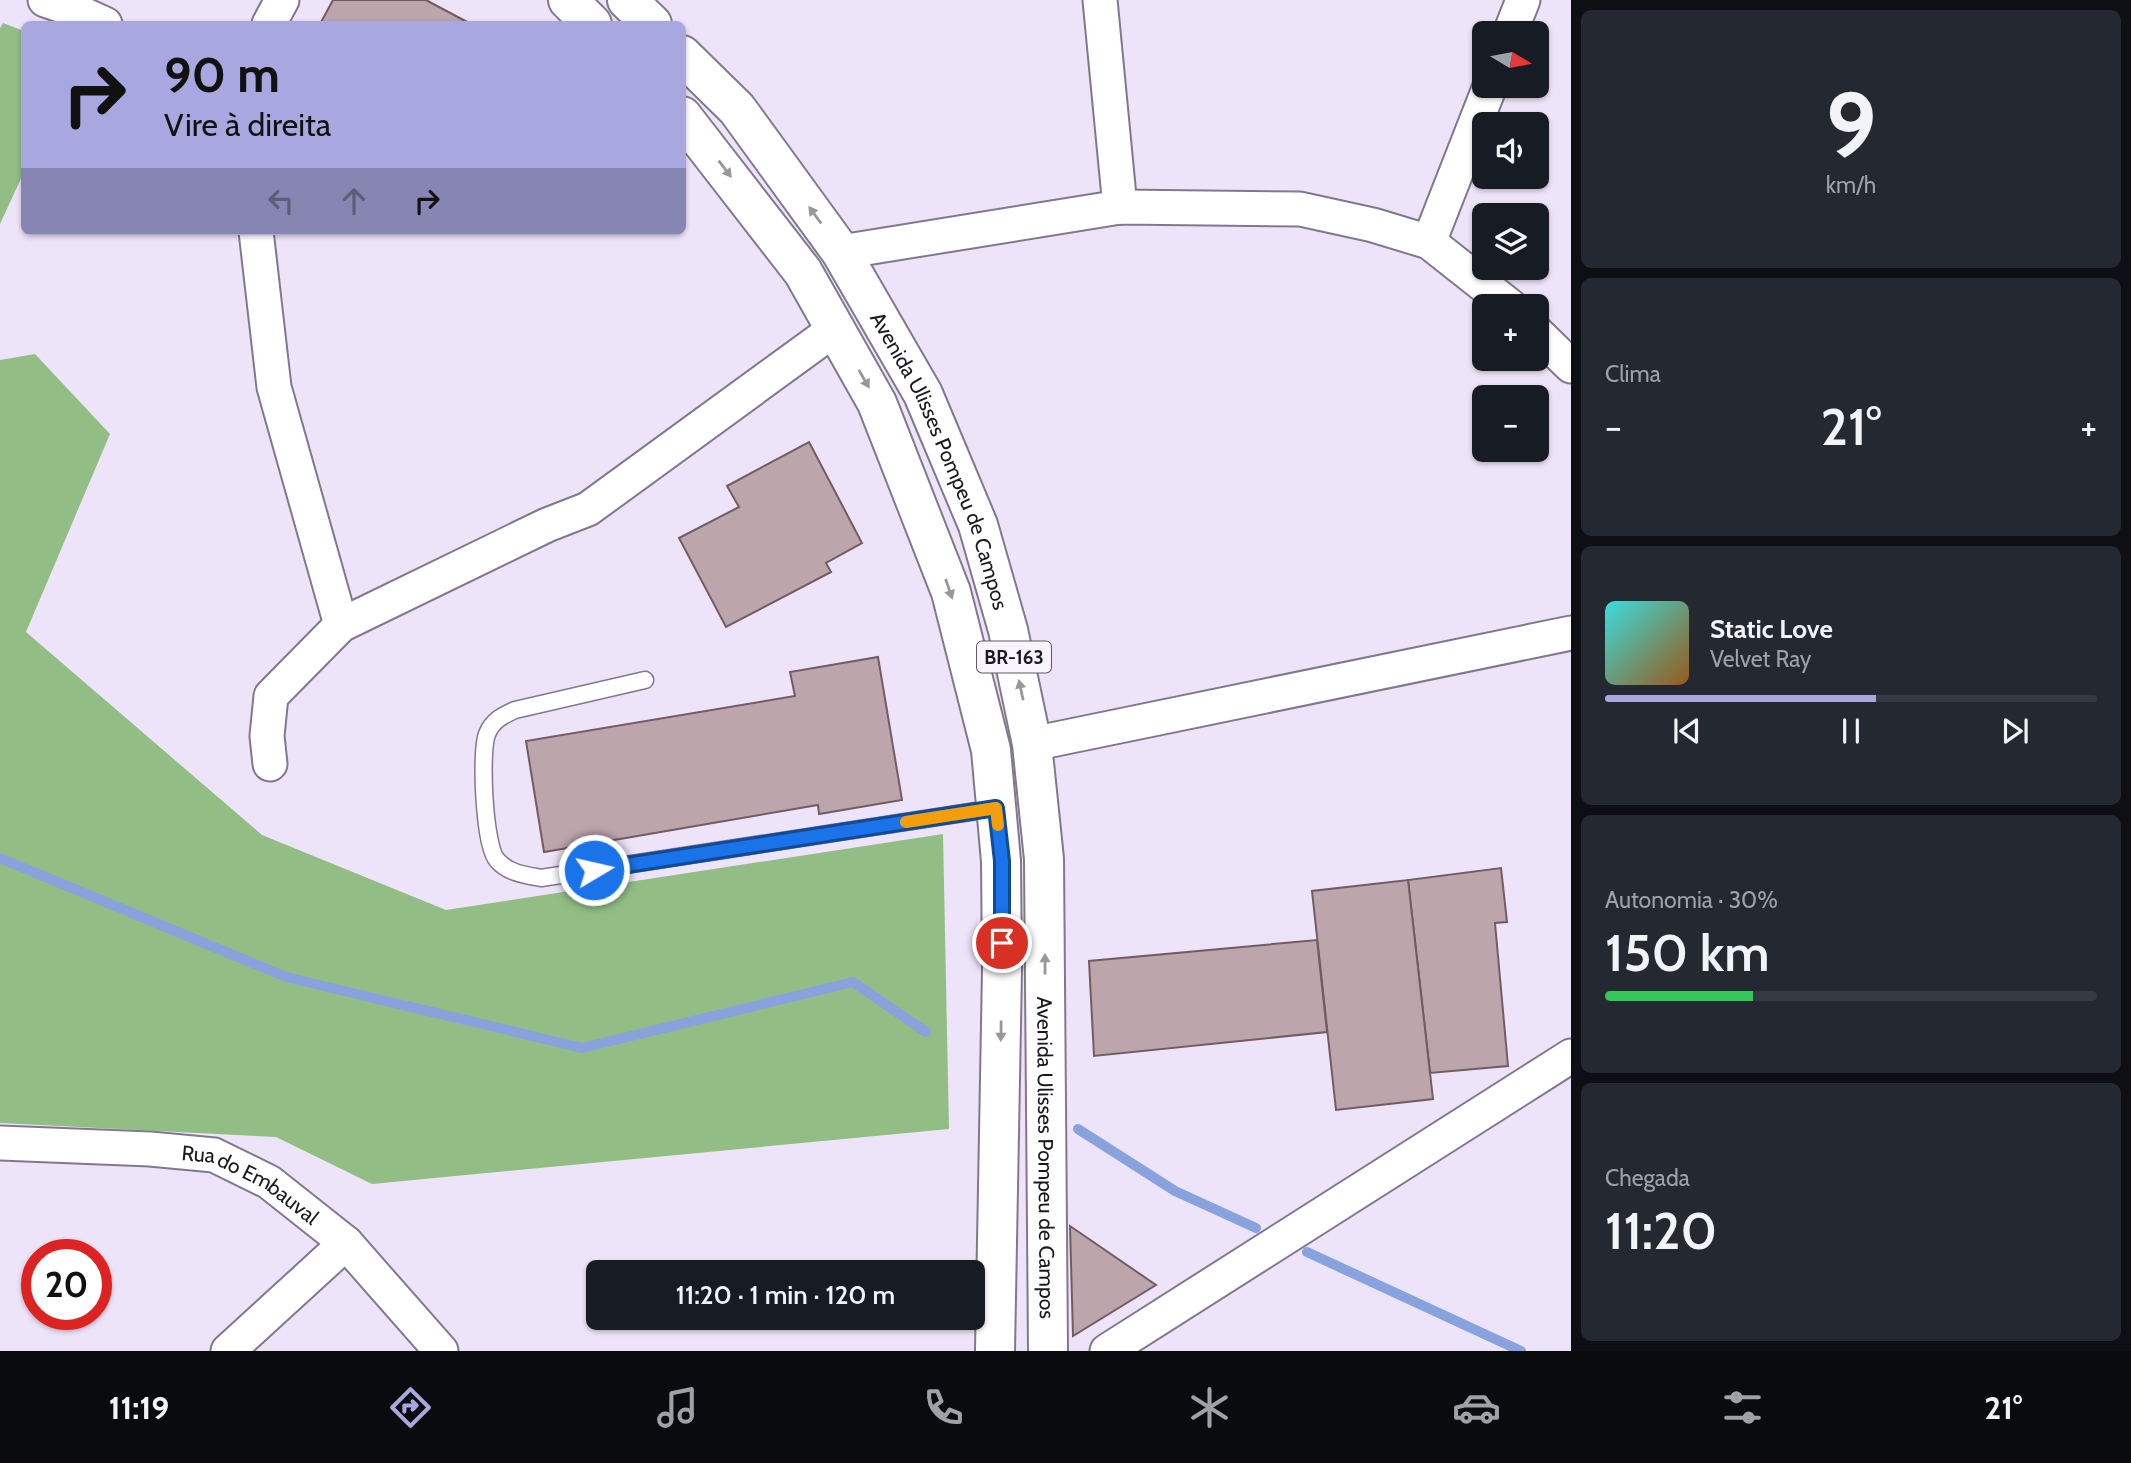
<!DOCTYPE html>
<html lang="pt">
<head>
<meta charset="utf-8">
<style>
	:root { --surface:#171b24; --page:#242831; --text:#f1f3f6; --muted:#9ea1a6; --line:#363941; --accent:#a9a7df }
	body { margin:0; font-family:Cabin,sans-serif; background:var(--page); color:var(--text); height:100vh; display:flex; flex-direction:column; font-size:26px; white-space:nowrap }
	* { box-sizing:border-box; margin:0 }
	p { font-size:23px; color:var(--muted) }
	.icon { flex:none; width:38px; height:38px; fill:none; stroke:currentColor; stroke-width:2; stroke-linecap:round; stroke-linejoin:round }
	.map { position:relative; flex:1; overflow:hidden }
	.drawer { display:flex; flex-direction:column; gap:10px; padding:10px; background:#0d0f14; width:560px }
	.drawer>* { flex:none }
	.banner { position:absolute; left:21px; top:21px; width:665px; height:214px; border-radius:10px; box-shadow:0 2px 5px #0004; background:#a9a7df; color:#111; overflow:hidden }
	.needle { width:46px; rotate:100deg }
	.controls { position:absolute; left:1472px; top:21px; display:grid; gap:14px }
	.controls a { display:grid; place-items:center; width:77px; height:77px; border-radius:10px; background:var(--surface); box-shadow:0 2px 5px #0004; font-size:35px }
	.speed { position:absolute; left:21px; top:1239px; display:flex; gap:14px; font-size:35px; font-weight:700; text-align:center }
	.speed>* { display:grid; place-content:center; width:91px; height:91px; border-radius:50%; background:var(--surface); box-shadow:0 2px 5px #0004; line-height:1 }
	.speed .limit { border:10px solid #d22; background:#fff; color:#111 }
	.pin { position:absolute; display:grid; place-items:center; width:60px; height:60px; color:#fff; margin:-30px; border:4px solid #fff; border-radius:50%; box-shadow:0 2px 7px #0007 }
	.me { position:absolute; width:77px; margin:-38px; rotate:81deg; stroke-linejoin:round; filter:drop-shadow(0 0 5px #0008) }
	.turn { display:flex; align-items:center; gap:24px; height:147px; padding:0 28px; font-size:32px }
	.turn .icon { width:91px; height:91px; stroke-width:2.5 }
	.turn b { display:block; font-size:49px; line-height:60px }
	.lanes { display:flex; align-items:center; height:66px; padding:0 28px; background:#0003; justify-content:center; gap:35px; direction:ltr }
	.lanes .off { opacity:.35 }
	.big { font-size:52px; font-weight:600; line-height:1.1 }
	.drawer .tile { flex:1; display:flex; flex-direction:column; justify-content:center; gap:10px; min-width:0; padding:0 24px; border-radius:10px; background:var(--page) }
	.drawer .dial { align-items:center; gap:0 }
	.dial b { font-size:91px; line-height:1 }
	.song { display:flex; align-items:center; gap:21px }
	.cover { width:84px; height:84px; border-radius:10px; background:linear-gradient(135deg,hsl(180 70% 55%),hsl(30 70% 35%)) }
	.played { height:7px; border-radius:4px; background:linear-gradient(90deg,var(--accent) 55%,var(--line) 55%) }
	.keys { display:flex; justify-content:space-around; direction:ltr }
	.heat { display:flex; justify-content:space-between; align-items:center; font-size:38px; direction:ltr }
	.charge { height:10px; border-radius:5px; background:linear-gradient(90deg,#34c759 30%,var(--line) 0) }
	.trip { position:absolute; left:586px; top:1260px; width:399px; height:70px; border-radius:10px; background:var(--surface); box-shadow:0 2px 5px #0004; font-weight:600; line-height:70px; text-align:center }
	.tabs { display:flex; height:112px; justify-content:space-around; align-items:center; background:#090b0e; color:var(--muted) }
	.tabs .icon { width:49px; height:49px }
	.tabs .on { color:var(--accent) }
	.tabs b { font-size:32px; color:var(--text) }
	main { display:flex; flex:1; min-height:0 }
	.map>svg:first-child { display:block }
	.forest { fill:#92be85 }
	.lines { fill:none; stroke-linecap:round; stroke-linejoin:round }
	.stream { stroke:#87a2dd; stroke-width:10 }
	.building { fill:#bda5ac; stroke:#725c64; stroke-width:2 }
	.lane-casing { stroke:#82788b; stroke-width:19 }
	.street-casing { stroke:#82788b; stroke-width:37 }
	.primary-casing { stroke:#82788b; stroke-width:42 }
	.lane { stroke:#fff; stroke-width:16 }
	.street { stroke:#fff; stroke-width:33 }
	.primary { stroke:#fff; stroke-width:38 }
	.oneway { fill:#99979a }
	.route-casing { stroke:#114b97; stroke-width:18 }
	.route { stroke:#1a73e8; stroke-width:12 }
	.slow { stroke:#f59e0b; stroke-width:12 }
	.labels { text-anchor:middle; dominant-baseline:central; stroke-width:5; stroke-linejoin:round; paint-order:stroke }
	.shield { fill:#f8f4fd; stroke:#5e5a62; stroke-width:2 }
	.shield-label { font-size:19px; font-weight:bold; fill:#1c181f }
	.street-label { font-size:21px; fill:#1c181f; stroke:#f8f4fd }
</style>
</head>
<body>
<main>
<div class="map">
<svg width="1571" height="1351" viewBox="0 0 1571 1351">
	<rect width="100%" height="100%" fill="#eee4f9"/>
	<g class="forest">
		<polygon points="3,23 24,31 24,172 0,224 0,28"/>
		<polygon points="35,354 110,434 26,632 262,835 446,910 943,834 949,1129 372,1184 276,1137 0,1123 0,360"/>
	</g>
	<g class="lines">
		<g class="stream">
			<polyline points="0,858 286,977 582,1048 853,982 926,1032"/>
			<polyline points="1078,1129 1175,1191 1256,1228"/>
			<polyline points="1307,1252 1521,1351"/>
		</g>
	</g>
	<g class="building">
		<polygon points="333,0 426,0 471,24 320,24"/>
		<polygon points="809,442 862,543 826,563 831,572 726,627 679,538 739,507 727,486"/>
		<polygon points="878,657 902,800 819,814 818,805 544,852 526,741 795,696 790,672"/>
		<polygon points="1501,868 1507,922 1495,923 1508,1066 1430,1073 1408,880"/>
		<polygon points="1408,880 1433,1099 1336,1110 1312,891"/>
		<polygon points="1317,940 1327,1032 1094,1056 1089,961"/>
		<polygon points="1070,1226 1156,1285 1073,1336"/>
	</g>
	<g class="lines">
		<g class="lane-casing">
			<path id="lane" d="M645 680 515 710C502 716 493 720 487 734 480 752 484 846 497 860 508 873 525 875 541 878L996 808"/>
		</g>
		<g class="street-casing">
			<g id="street">
				<polyline points="45,0 74,10 105,24"/>
				<polyline points="1100,0 1120,207"/>
				<polyline points="269,24 282,0"/>
				<polyline points="1510,33 1523,0"/>
				<polyline points="256,231 274,387 341,625"/>
				<polyline points="1429,242 1490,86"/>
				<polyline points="841,252 1120,207 1300,209 1373,225 1429,242 1510,306"/>
				<polyline points="1536,332 1571,366"/>
				<polyline points="1032,744 1571,633"/>
				<polyline points="270,764 267,736 271,696 341,625 547,525 588,509 835,329"/>
				<path id="s1" d="M0 1143 150 1149 214 1155 269 1182 346 1243 441 1351"/>
				<polyline points="228,1351 346,1243"/>
				<polyline points="1107,1351 1571,1056"/>
			</g>
		</g>
		<g class="primary-casing">
			<g id="primary">
				<polyline points="568,0 592,24"/>
				<polyline points="627,0 652,24"/>
				<path id="s2" d="M682 55 737 109 841 252 923 394 978 525 1008 630 1032 744 1044 859 1048 1351"/>
				<polyline points="682,116 803,272 877,403 951,592 991,750 1001,861 1002,970 995,1351"/>
			</g>
		</g>
		<use href="#lane" class="lane"/>
		<use href="#street" class="street"/>
		<use href="#primary" class="primary"/>
	</g>
	<defs><path id="oneway-solid" d="M-6-.8H1V-3.2L6.5 0L1 3.2V.8H-6Z" transform="scale(1.75)"/></defs>
	<g class="oneway">
		<use href="#oneway-solid" transform="translate(725 169) rotate(53)"/>
		<use href="#oneway-solid" transform="translate(815 215) rotate(-126)"/>
		<use href="#oneway-solid" transform="translate(864 379) rotate(60)"/>
		<use href="#oneway-solid" transform="translate(949 589) rotate(71)"/>
		<use href="#oneway-solid" transform="translate(1021 690) rotate(-102)"/>
		<use href="#oneway-solid" transform="translate(1045 964) rotate(-90)"/>
		<use href="#oneway-solid" transform="translate(1001 1031) rotate(91)"/>
	</g>
	<g class="lines">
		<g class="route-casing">
			<polyline id="route" points="594,870 996,808 1002,861 1002,943"/>
		</g>
		<use href="#route" class="route"/>
		<polyline class="slow" points="906,822 996,808 998,825"/>
	</g>
	<g class="labels">
		<rect class="shield" x="977" y="641.5" width="74" height="31" rx="5"/>
		<g class="shield-label">
			<text x="1014" y="657">BR-163</text>
		</g>
		<g class="street-label">
			<text stroke="none"><textPath href="#s2" startOffset="486">Avenida Ulisses Pompeu de Campos</textPath></text>
			<text stroke="none"><textPath href="#s2" startOffset="1200">Avenida Ulisses Pompeu de Campos</textPath></text>
			<text stroke="none"><textPath href="#s1" startOffset="259">Rua do Embauval</textPath></text>
		</g>
	</g>
</svg>
<div class="controls">
<a><svg class="needle" viewBox="-14 -14 28 28"><path d="M0-13l5 13h-10z" fill="#e53935"/><path d="M0 13l5-13h-10z" fill="#9ea1a6"/></svg></a>
<a><svg class="icon" aria-label="sound" viewBox="0 0 24 24"><path d="M4 9h4l5-4v14l-5-4H4zM17 9q2 3 0 6"/></svg></a>
<a><svg class="icon" aria-label="layers" viewBox="0 0 24 24"><path d="M12 4l9 5-9 5-9-5zM3 14l9 5 9-5"/></svg></a>
<a>+</a>
<a>−</a>
</div>
<div class="speed"><div class="limit">20</div></div>
<div class="pin" style="left:1002px;top:943px;background:#d93025"><svg class="icon" aria-label="arrive" viewBox="0 0 24 24"><path d="M6 21V4h12l-3 4 3 4H6"/></svg></div>
<svg class="me" style="left:594px;top:870px" viewBox="-20 -20 40 40"><circle r="17" fill="#1a73e8" stroke="#fff" stroke-width="3"/><path d="M0-11L8 9 0 5-8 9z" fill="#fff"/></svg>
<div class="trip">11:20 · 1 min · 120 m</div>
<div class="banner">
<div class="turn"><svg class="icon" aria-label="right" viewBox="0 0 24 24"><path d="M7 20v-9h11M14 6l5 5-5 5"/></svg><div><b>90 m</b>Vire à direita</div></div>
<div class="lanes"><svg class="icon off" aria-label="left" viewBox="0 0 24 24"><path d="M17 20v-9H6M10 6l-5 5 5 5"/></svg><svg class="icon off" aria-label="ahead" viewBox="0 0 24 24"><path d="M12 20V5M6 11l6-6 6 6"/></svg><svg class="icon" aria-label="right" viewBox="0 0 24 24"><path d="M7 20v-9h11M14 6l5 5-5 5"/></svg></div>
</div>
</div>
<section class="drawer">
<div class="tile dial"><b>9</b><p>km/h</p></div>
<div class="tile"><p>Clima</p>
<div class="heat"><a>−</a><b class="big">21°</b><a>+</a></div>
</div>
<div class="tile">
<div class="song"><i class="cover"></i><div><b>Static Love</b><p>Velvet Ray</p></div></div>
<div class="played"></div>
<div class="keys"><svg class="icon" aria-label="previous" viewBox="0 0 24 24"><path d="M18 5L8 12l10 7zM5 5v14"/></svg><svg class="icon" aria-label="pause" viewBox="0 0 24 24"><path d="M8 5v14M16 5v14"/></svg><svg class="icon" aria-label="next" viewBox="0 0 24 24"><path d="M6 5l10 7-10 7zM19 5v14"/></svg></div>
</div>
<div class="tile"><p>Autonomia · 30%</p><b class="big">150 km</b><div class="charge"></div></div>
<div class="tile"><p>Chegada</p><b class="big">11:20</b></div>
</section>
</main>
<nav class="tabs">
<b>11:19</b>
<svg class="icon on" aria-label="directions" viewBox="0 0 24 24"><path d="M12 3l9 9-9 9-9-9zM9 14v-3h6M13 9l2 2-2 2"/></svg>
<svg class="icon" aria-label="music" viewBox="0 0 24 24"><path d="M9 18V5l10-2v13"/><circle cx="6" cy="18" r="3"/><circle cx="16" cy="16" r="3"/></svg>
<svg class="icon" aria-label="phone" viewBox="0 0 24 24"><path d="M5 4h4l2 5-3 2q2 4 5 5l2-3 5 2v4C11 20 4 13 5 4z"/></svg>
<svg class="icon" aria-label="climate" viewBox="0 0 24 24"><path d="M12 3v18M4 7l16 10M4 17L20 7"/></svg>
<svg class="icon" aria-label="car" viewBox="0 0 24 24"><path d="M5 17H2v-5l4-1 3-4h7l3 4 3 1v5h-3M9 17h6M6 11h13"/><circle cx="7" cy="17" r="2"/><circle cx="17" cy="17" r="2"/></svg>
<svg class="icon" aria-label="filters" viewBox="0 0 24 24"><path d="M4 7h16M4 17h16"/><circle cx="9" cy="7" r="2"/><circle cx="15" cy="17" r="2"/></svg>
<b>21°</b>
</nav>
</body>
</html>
